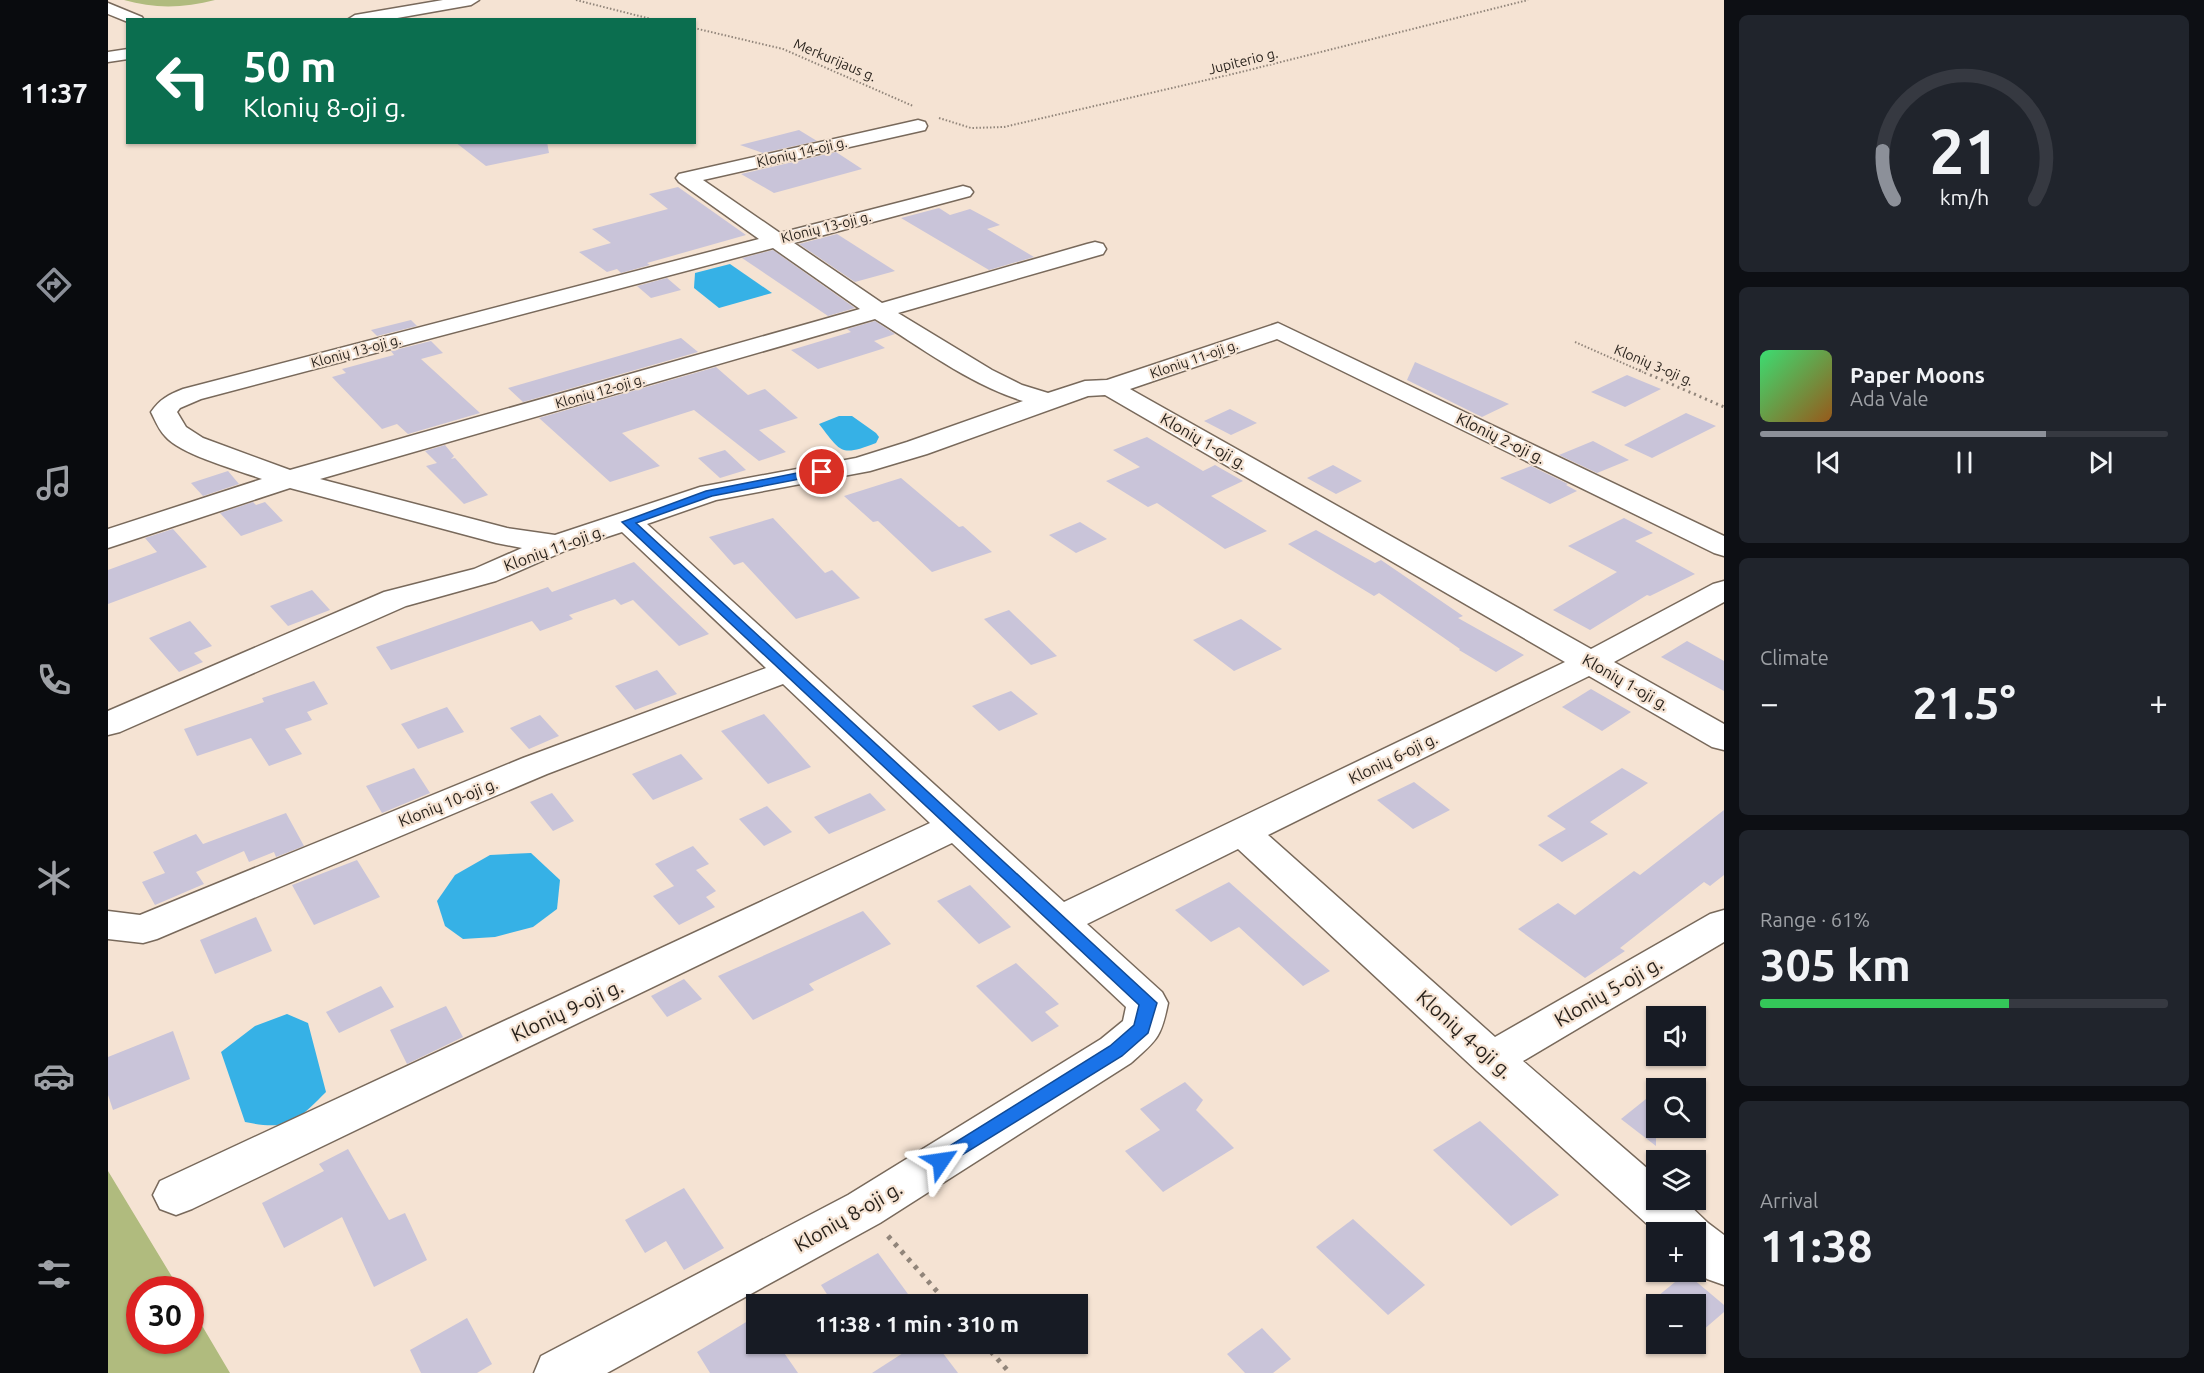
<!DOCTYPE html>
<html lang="en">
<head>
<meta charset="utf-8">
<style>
	:root { --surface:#171b24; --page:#20242c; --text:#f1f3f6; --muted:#9ea1a6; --line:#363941; --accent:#8c9099 }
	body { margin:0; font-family:Ubuntu,sans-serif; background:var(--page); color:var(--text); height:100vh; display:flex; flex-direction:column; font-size:22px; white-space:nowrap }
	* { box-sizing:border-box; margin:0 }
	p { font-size:20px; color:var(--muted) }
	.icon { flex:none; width:33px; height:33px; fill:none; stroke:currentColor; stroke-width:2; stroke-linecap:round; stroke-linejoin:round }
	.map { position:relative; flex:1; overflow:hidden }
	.sheet { display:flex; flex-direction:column; gap:15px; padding:15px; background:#0d0f14; width:480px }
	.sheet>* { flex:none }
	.guide { position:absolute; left:18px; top:18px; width:570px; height:126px; border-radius:0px; box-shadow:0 2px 4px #0004; background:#0b6e4f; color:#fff; overflow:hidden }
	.buttons { position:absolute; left:1538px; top:1006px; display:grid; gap:12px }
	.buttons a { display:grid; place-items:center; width:60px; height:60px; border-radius:0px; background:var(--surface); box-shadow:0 2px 4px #0004; font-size:30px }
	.speed { position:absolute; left:18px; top:1276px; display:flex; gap:12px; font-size:30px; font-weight:700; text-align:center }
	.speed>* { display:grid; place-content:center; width:78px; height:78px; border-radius:50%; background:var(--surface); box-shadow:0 2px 4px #0004; line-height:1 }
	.speed .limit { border:9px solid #d22; background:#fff; color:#111 }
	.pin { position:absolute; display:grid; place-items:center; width:51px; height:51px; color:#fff; margin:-26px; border:3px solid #fff; border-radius:50%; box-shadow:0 2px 6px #0007 }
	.me { position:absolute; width:66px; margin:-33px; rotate:58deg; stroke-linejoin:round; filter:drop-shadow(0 0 4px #0008) }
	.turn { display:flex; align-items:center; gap:21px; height:126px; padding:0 18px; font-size:27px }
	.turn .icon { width:78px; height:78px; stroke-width:2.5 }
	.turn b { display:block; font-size:42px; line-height:51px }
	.big { font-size:45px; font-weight:700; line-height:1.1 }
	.sheet .card { flex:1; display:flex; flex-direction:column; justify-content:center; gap:9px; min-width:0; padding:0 21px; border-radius:9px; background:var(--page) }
	.sheet .dial { align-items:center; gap:0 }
	.dial svg { height:156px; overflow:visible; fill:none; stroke:var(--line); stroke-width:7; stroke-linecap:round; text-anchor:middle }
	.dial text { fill:var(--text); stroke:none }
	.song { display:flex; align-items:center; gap:18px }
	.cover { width:72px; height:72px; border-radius:9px; background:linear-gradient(135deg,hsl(140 70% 55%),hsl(30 70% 35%)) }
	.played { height:6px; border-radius:3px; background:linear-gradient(90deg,var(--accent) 70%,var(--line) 70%) }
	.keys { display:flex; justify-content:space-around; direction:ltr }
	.heat { display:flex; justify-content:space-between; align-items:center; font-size:33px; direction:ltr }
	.charge { height:9px; border-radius:4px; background:linear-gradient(90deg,#34c759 61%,var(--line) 0) }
	.trip { position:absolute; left:638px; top:1294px; width:342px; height:60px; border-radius:0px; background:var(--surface); box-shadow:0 2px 4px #0004; font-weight:700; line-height:60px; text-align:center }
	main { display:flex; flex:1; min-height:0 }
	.menu { display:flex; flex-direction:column; width:108px; justify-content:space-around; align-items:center; background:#090b0e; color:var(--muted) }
	.menu .icon { width:42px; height:42px }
	.menu .on { color:var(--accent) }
	.menu b { font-size:27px; color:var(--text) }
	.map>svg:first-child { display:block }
	.green { fill:#b0bb7e }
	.water { fill:#36b1e6 }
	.building { fill:#c9c4d9 }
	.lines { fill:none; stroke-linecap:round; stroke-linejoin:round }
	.street-casing { stroke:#78695b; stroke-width:3 }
	.path-far2 { stroke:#91857a; stroke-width:2; stroke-dasharray:1.5 2; stroke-linecap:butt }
	.path-far1 { stroke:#91857a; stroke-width:3; stroke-dasharray:2 4; stroke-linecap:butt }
	.path { stroke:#91857a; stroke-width:5; stroke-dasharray:4 6; stroke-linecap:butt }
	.street { fill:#fff; fill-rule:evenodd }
	.route { fill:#1a73e8; stroke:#114b97; stroke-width:1.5 }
	.labels { text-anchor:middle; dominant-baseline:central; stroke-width:4.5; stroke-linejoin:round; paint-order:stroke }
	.far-street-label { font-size:14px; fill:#251f19; stroke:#f5e3d3 }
	.street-label { font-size:16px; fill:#251f19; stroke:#f5e3d3 }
	.near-street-label { font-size:20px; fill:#251f19; stroke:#f5e3d3 }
</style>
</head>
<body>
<main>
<nav class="menu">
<b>11:37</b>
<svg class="icon on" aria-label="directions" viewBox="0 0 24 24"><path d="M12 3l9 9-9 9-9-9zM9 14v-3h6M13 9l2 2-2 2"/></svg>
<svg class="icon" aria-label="music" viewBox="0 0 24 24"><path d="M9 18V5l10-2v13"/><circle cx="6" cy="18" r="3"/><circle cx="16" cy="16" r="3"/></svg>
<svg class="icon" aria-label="phone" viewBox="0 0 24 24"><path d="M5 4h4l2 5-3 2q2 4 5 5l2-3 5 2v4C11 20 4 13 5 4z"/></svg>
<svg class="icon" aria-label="climate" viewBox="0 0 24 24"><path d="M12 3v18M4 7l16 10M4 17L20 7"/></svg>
<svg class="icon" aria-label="car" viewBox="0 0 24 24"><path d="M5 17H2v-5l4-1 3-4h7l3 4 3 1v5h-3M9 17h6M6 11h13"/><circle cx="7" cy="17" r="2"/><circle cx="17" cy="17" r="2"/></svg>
<svg class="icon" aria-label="filters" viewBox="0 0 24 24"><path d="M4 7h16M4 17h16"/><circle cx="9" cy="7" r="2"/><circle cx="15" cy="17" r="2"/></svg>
</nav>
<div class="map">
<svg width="1616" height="1373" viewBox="0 0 1616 1373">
	<rect width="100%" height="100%" fill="#f5e3d3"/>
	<g class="green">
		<path d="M16 0H107C76 8 47 9 16 0Z"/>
		<polygon points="0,1171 72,1290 32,1290 32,1341 82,1341 83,1307 122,1373 0,1373"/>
	</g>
	<g class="water">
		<polygon points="622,264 664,293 611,308 586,288 587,273"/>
		<path d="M731 416H744L768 433 771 437 768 443C732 457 733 452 711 424Z"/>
		<polygon points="423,853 452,880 449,909 425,927 387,937 355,939 337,926 329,901 347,875 382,855"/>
		<path d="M179 1014 200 1023 218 1092C188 1122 180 1131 137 1122L113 1052 147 1026Z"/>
	</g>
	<g class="building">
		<polygon points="691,130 709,141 655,153 632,145"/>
		<polygon points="347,142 439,142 441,153 378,166"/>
		<polygon points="728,152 754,169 666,193 633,174"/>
		<polygon points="570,187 638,235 539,263 542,265 513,273 509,269 499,272 471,252 503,243 484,229 560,209 541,194"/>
		<polygon points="831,208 842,215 862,209 892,225 879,229 926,257 881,270 793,218"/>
		<polygon points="729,234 787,271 747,282 691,244"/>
		<polygon points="665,250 747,308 720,316 634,258"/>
		<polygon points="559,278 573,290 543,298 529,286"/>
		<polygon points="303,320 309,326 269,336 263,330"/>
		<polygon points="767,321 787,334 766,341 777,348 710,369 683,350 743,332 739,329"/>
		<polygon points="573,338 590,352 415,402 400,388"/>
		<polygon points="323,341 335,353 313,359 372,413 300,434 289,424 274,429 224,377 238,373 234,369 286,355 283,351"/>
		<polygon points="1307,362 1401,404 1374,417 1299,380"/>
		<polygon points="608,367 640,395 657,389 690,418 651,430 678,452 651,461 586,410 514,433 552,466 502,482 431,418"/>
		<polygon points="1519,375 1553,389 1517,407 1483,392"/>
		<polygon points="1122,409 1149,423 1123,435 1096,421"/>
		<polygon points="1578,413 1608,426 1544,458 1516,445"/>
		<polygon points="1039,437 1095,471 1107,465 1135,481 1103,496 1159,531 1117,549 1049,503 1040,507 998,481 1032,467 1005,450"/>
		<polygon points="1485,441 1521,460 1489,473 1451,455"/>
		<polygon points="337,445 346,456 343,459 347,458 380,495 356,504 318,466 329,463 317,451"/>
		<polygon points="617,450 638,470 612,478 590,458"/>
		<polygon points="1225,465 1254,481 1228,494 1199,478"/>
		<polygon points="1423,466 1460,484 1458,485 1469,491 1442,504 1392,478"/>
		<polygon points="120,471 131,484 95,496 83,483"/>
		<polygon points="793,478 851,527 855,526 884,552 824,572 770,521 765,522 736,496"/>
		<polygon points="145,502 148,505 157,502 175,521 133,536 112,513"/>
		<polygon points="665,518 717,573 724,570 752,598 688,619 635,562 626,565 601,537"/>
		<polygon points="1516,518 1545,533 1527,541 1587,574 1542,596 1539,595 1482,630 1445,610 1509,572 1460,546"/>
		<polygon points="972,522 999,539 968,553 941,535"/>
		<polygon points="65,529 99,567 0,604 0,570 49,552 37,538"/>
		<polygon points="1208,530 1267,563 1273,560 1355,616 1350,618 1416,655 1388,672 1351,650 1352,649 1271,593 1266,596 1180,544"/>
		<polygon points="526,562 601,634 571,646 525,600 513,605 507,599 461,615 465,619 432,631 424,621 283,670 268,647 440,587 444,592"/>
		<polygon points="204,590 222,610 180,626 162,606"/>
		<polygon points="901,610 949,656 923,665 876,619"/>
		<polygon points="1133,619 1174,649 1126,671 1085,640"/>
		<polygon points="82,621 104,646 86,653 95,662 71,672 41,638"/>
		<polygon points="1579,641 1616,661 1616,691 1553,657"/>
		<polygon points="549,670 569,694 527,710 507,686"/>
		<polygon points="206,681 220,704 199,712 204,720 177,729 194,754 161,766 143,738 89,756 76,729 156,702 154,698"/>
		<polygon points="1483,689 1523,712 1494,731 1454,707"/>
		<polygon points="903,691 930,714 891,731 864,706"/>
		<polygon points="339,707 356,732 310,749 293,724"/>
		<polygon points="656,714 703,767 660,784 613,731"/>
		<polygon points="432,715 451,736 421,749 402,728"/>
		<polygon points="573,754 595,779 545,800 524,774"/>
		<polygon points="306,768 322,793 274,813 258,786"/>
		<polygon points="1514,768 1540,783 1482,822 1500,834 1454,862 1430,845 1458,829 1439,816"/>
		<polygon points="1306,782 1342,810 1305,829 1269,800"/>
		<polygon points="444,793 466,821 445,831 422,802"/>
		<polygon points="762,793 778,810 721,834 706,817"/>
		<polygon points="659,806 684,832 656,846 631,819"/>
		<polygon points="1616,810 1616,875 1602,886 1596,882 1512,948 1517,951 1477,978 1410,929 1450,903 1467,915 1526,871 1532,875"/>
		<polygon points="178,813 196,846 168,857 166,852 141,862 136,851 88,872 96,884 47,905 34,882 57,873 45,852 88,834 95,844"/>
		<polygon points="585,846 601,864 588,870 608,891 598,897 607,907 571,925 545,896 566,886 547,864"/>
		<polygon points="249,860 272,897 206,925 184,885"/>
		<polygon points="1121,882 1184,938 1222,971 1195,986 1131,927 1103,942 1067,910"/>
		<polygon points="862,885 903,927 871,944 829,901"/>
		<polygon points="755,911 783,944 701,984 706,990 645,1020 610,976"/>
		<polygon points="148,917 164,951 107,974 92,940"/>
		<polygon points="908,963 951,1004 937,1012 951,1026 924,1042 868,986"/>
		<polygon points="576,979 594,999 559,1017 543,996"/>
		<polygon points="273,986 286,1007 231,1033 218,1012"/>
		<polygon points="338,1006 355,1037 299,1064 282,1030"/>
		<polygon points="65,1031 82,1079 5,1110 0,1095 0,1057"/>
		<polygon points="1077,1082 1095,1100 1088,1110 1126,1148 1055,1192 1017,1151 1052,1130 1032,1109"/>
		<polygon points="1548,1091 1548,1146 1513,1119"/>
		<polygon points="1372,1121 1451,1195 1403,1226 1325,1150"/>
		<polygon points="240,1149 281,1220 297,1213 319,1260 266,1287 234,1217 176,1248 154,1203 216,1171 211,1164"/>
		<polygon points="576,1188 616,1248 576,1270 558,1241 537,1253 517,1220"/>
		<polygon points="1245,1219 1317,1285 1280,1315 1208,1247"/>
		<polygon points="770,1253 808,1305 726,1305 713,1285"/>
		<polygon points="1578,1273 1616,1305 1616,1312 1587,1337 1587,1305 1539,1305"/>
		<polygon points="648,1316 648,1344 670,1344 690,1373 602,1373 589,1352"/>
		<polygon points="359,1318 384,1364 369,1373 313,1373 302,1350"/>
		<polygon points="1154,1328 1183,1359 1165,1373 1137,1373 1119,1354"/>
		<polygon points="809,1344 828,1344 850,1373 764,1373"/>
	</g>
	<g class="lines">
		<g class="street-casing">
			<g id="street">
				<polygon points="335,0 371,0 363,5 278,20 239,20 247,15"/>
				<polygon points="0,3 34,17 36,20 20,20 20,22 0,14"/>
				<polygon points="20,49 20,59 0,62 0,52"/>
				<path d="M810 120 817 122 819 126 817 130 595 180 672 233 855 186 862 188 865 192 862 196 686 243 774 303 979 244 987 242 995 244 998 249 995 254 790 313 884 370 914 385 940 393 977 381 999 380 1170 323 1616 536V556L1606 553 1169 339 1022 389 1483 649 1605 584 1616 581V602L1506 662 1616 724V750L1604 747 1481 676 1160 835 1387 1037 1602 914 1616 910V942L1415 1061 1548 1176V1200H1576L1600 1223 1616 1235V1285L1599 1279 1587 1268V1233H1549L1369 1071 1130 849 979 924 1054 992 1060 1003C1053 1038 1049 1040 1023 1063L772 1223 499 1373H426L433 1356 740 1195 993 1039 1015 1021 1018 1007 844 843 84 1209 68 1215 52 1209 45 1195 52 1181 822 823 675 684 439 774 49 939 35 943 0 939V911L32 915 415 758 658 668 514 532 459 550 388 581 298 606 12 732 0 735V711L276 592 366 569 414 548 388 543 182 488 0 548V529L154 479C130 470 73 455 57 436 51 430 47 420 43 412 52 399 60 395 75 389L651 239 571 182 568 178 571 174ZM665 248 752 309 182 470 95 438 78 427 69 412 72 408 93 399ZM767 319C814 348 861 384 915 401L799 442 748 458 592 487 447 535 399 528 212 479ZM997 395 1457 662 956 902 539 524 608 500 762 471 819 454 980 396Z"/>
			</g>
		</g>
		<g class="path-far2">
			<polyline points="468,0 547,20"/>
			<polyline points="586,28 675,49 805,106"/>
			<polyline points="831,118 863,128 896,127 1133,72 1420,0"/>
			<polyline points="1467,342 1535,372"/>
		</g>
		<polyline class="path-far1" points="1531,370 1616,407"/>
		<g class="path">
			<polyline points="780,1236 841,1305"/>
			<polyline points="876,1344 902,1373"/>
		</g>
		<use href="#street" class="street"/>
	</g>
	<polygon class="route" points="714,468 718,469 718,474 604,496 528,523 1049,1003 1040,1033 1014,1056 833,1168 827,1166 824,1161 827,1155 1002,1046 1026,1025 1031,1005 514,522 598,491"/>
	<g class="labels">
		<g class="far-street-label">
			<text transform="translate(727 60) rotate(23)">Merkurijaus g.</text>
			<text transform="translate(1135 61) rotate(-14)">Jupiterio g.</text>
			<text transform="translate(694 152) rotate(-13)">Klonių 14-oji g.</text>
			<text transform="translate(718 227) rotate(-14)">Klonių 13-oji g.</text>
			<text transform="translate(248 351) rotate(-15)">Klonių 13-oji g.</text>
			<text transform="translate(1086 359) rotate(-19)">Klonių 11-oji g.</text>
			<text transform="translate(1546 365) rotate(23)">Klonių 3-oji g.</text>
			<text transform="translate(492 391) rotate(-16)">Klonių 12-oji g.</text>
		</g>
		<g class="street-label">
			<text transform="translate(1393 438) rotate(26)">Klonių 2-oji g.</text>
			<text transform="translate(1096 441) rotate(30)">Klonių 1-oji g.</text>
			<text transform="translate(446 548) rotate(-20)">Klonių 11-oji g.</text>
			<text transform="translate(1518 682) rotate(30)">Klonių 1-oji g.</text>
			<text transform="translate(1285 758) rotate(-26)">Klonių 6-oji g.</text>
			<text transform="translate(340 802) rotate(-22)">Klonių 10-oji g.</text>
		</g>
		<g class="near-street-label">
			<text transform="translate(1500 991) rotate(-30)">Klonių 5-oji g.</text>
			<text transform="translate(459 1010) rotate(-25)">Klonių 9-oji g.</text>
			<text transform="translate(1357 1034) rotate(42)">Klonių 4-oji g.</text>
			<text transform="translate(740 1216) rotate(-30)">Klonių 8-oji g.</text>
		</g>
	</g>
</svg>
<div class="buttons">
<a><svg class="icon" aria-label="sound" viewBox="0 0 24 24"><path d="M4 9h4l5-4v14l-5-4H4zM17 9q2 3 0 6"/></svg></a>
<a><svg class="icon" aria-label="search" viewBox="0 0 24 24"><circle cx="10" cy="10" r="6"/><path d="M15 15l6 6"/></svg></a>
<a><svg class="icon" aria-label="layers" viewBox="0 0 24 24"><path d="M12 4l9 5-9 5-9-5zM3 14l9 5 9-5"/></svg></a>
<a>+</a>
<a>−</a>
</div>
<div class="speed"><div class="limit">30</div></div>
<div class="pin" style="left:714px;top:472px;background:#d93025"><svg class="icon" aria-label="arrive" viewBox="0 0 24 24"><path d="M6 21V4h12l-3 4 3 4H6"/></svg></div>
<svg class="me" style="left:833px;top:1161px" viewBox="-20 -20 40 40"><path d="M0-17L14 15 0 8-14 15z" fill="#1a73e8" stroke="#fff" stroke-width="4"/></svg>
<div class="trip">11:38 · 1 min · 310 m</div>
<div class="guide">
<div class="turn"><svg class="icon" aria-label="left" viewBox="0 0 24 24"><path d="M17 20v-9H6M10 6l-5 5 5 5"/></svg><div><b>50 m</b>Klonių 8-oji g.</div></div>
</div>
</div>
<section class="sheet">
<div class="card dial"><svg viewBox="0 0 100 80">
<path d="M14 69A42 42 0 1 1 86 69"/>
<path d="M14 69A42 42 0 0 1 8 44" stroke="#8c9099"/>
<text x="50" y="56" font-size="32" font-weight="700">21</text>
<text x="50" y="72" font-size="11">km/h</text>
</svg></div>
<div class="card">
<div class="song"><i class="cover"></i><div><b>Paper Moons</b><p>Ada Vale</p></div></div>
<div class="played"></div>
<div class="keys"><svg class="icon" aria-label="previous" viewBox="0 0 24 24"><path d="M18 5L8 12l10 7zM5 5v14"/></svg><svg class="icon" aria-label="pause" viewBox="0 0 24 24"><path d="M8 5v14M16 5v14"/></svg><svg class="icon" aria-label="next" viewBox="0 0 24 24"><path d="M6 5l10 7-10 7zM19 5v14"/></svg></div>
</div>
<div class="card"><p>Climate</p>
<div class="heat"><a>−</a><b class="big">21.5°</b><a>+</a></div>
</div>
<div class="card"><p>Range · 61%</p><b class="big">305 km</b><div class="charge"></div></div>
<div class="card"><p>Arrival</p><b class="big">11:38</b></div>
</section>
</main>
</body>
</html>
